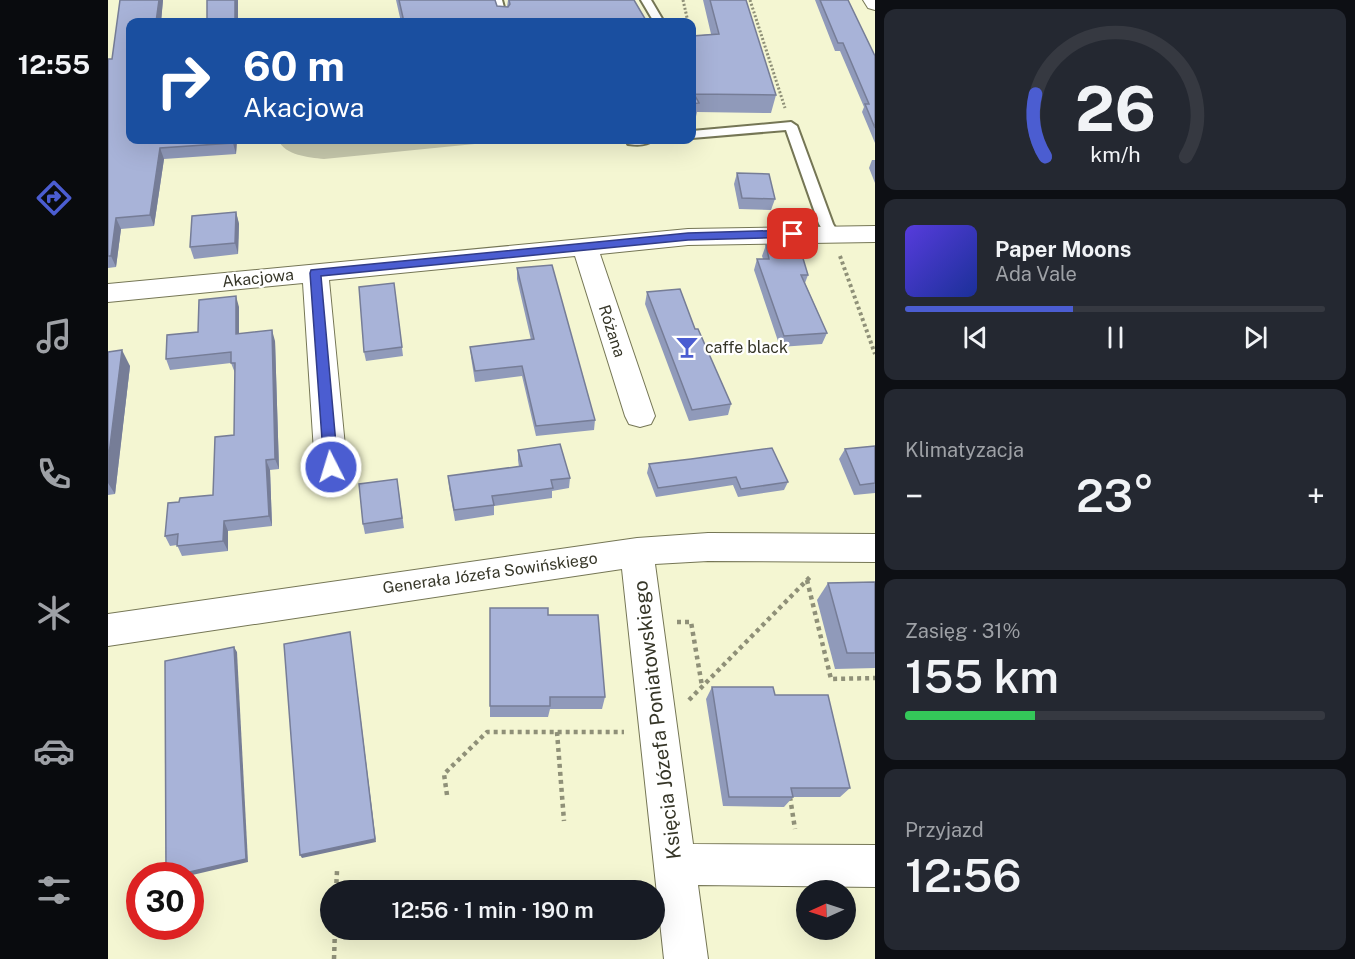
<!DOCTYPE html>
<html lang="pl">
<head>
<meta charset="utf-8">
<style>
	:root { --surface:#171b24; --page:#242831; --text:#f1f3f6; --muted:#9ea1a6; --line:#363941; --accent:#4b5dd1 }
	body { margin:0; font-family:"Public Sans",sans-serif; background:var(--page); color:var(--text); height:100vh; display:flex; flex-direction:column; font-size:22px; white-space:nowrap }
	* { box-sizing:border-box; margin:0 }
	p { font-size:20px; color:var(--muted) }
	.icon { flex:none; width:33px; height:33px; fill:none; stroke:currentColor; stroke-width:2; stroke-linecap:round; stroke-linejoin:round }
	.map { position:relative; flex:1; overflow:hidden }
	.drawer { display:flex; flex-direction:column; gap:9px; padding:9px; background:#0d0f14; width:480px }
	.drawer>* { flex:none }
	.banner { position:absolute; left:18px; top:18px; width:570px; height:126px; border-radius:12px; box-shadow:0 6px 24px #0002; background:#1a4fa0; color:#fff; overflow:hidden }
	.needle { width:39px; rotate:267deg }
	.tools { position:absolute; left:688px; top:880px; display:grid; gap:12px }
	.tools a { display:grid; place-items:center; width:60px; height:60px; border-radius:50%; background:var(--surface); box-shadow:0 6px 24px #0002; font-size:30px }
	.speed { position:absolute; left:18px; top:862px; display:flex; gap:12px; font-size:30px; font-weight:700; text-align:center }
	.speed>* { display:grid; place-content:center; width:78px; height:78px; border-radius:50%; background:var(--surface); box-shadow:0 6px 24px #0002; line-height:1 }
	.speed .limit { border:9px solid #d22; background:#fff; color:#111 }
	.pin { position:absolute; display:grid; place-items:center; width:51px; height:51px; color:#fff; margin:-26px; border-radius:12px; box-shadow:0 3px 9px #0006 }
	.me { position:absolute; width:66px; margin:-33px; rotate:355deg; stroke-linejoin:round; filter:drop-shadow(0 0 4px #0008) }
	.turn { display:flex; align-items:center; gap:21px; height:126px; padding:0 18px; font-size:27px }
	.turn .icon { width:78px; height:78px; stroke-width:2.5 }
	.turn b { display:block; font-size:42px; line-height:51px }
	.big { font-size:45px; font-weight:600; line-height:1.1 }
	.drawer .tile { flex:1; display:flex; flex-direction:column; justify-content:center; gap:9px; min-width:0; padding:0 21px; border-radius:12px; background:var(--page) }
	.drawer .dial { align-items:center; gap:0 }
	.dial svg { height:156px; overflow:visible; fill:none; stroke:var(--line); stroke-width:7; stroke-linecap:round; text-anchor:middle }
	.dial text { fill:var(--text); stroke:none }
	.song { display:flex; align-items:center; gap:18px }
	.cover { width:72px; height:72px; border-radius:9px; background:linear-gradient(135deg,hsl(250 70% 55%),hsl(230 70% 35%)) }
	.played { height:6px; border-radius:3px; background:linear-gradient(90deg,var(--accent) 40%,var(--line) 40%) }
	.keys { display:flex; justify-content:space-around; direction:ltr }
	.heat { display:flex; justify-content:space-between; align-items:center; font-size:33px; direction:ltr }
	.charge { height:9px; border-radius:4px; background:linear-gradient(90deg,#34c759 31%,var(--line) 0) }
	.trip { position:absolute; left:212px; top:880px; width:345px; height:60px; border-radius:30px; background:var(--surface); box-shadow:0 6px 24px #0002; font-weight:600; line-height:60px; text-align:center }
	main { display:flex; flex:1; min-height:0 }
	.tabs { display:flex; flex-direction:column; width:108px; justify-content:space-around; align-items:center; background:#090b0e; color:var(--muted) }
	.tabs .icon { width:42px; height:42px }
	.tabs .current { color:var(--accent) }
	.tabs b { font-size:27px; color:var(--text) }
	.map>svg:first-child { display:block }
	.green { fill:#c6c8ac }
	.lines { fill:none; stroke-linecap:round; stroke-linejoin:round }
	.lane-casing { stroke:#757655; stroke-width:4 }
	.street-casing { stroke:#757655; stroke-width:2 }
	.path-far2 { stroke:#8f9078; stroke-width:3; stroke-dasharray:2 2; stroke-linecap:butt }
	.path-far1 { stroke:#8f9078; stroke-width:4; stroke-dasharray:3 3; stroke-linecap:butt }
	.path { stroke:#8f9078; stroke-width:4.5; stroke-dasharray:4 4; stroke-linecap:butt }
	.lane { fill:#fff; fill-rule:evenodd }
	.street { fill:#fff; fill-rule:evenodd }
	.wall { fill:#909aba }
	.shaded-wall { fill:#767d97 }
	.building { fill:#a8b3d8; stroke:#767d97; stroke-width:1.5 }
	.route { fill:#4b5dd1; stroke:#313c88; stroke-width:1.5 }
	.labels { text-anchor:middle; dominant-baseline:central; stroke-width:4.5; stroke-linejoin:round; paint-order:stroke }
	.street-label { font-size:16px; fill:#363628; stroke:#fff }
	.poi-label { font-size:16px; fill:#363628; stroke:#fff; text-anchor:start }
	.near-street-label { font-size:20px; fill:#363628; stroke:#fff }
</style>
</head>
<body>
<main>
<nav class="tabs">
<b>12:55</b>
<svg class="icon current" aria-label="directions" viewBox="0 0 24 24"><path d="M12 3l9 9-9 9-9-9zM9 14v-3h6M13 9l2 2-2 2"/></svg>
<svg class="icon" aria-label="music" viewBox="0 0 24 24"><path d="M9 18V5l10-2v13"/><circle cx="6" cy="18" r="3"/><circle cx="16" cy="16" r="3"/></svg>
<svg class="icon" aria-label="phone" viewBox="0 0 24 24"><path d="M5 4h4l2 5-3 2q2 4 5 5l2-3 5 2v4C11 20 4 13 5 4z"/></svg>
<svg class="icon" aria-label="climate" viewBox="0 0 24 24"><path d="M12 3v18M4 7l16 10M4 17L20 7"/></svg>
<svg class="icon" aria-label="car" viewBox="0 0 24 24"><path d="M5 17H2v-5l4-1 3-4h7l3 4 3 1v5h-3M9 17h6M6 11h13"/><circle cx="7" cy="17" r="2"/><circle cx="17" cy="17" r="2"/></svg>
<svg class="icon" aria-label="filters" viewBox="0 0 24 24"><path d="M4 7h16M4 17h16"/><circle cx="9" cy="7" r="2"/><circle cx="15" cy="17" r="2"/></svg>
</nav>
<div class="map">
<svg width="767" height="959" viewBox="0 0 767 959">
	<rect width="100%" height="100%" fill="#f4f6d2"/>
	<path class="green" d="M170 140H406L216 159C200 157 178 156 170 140Z"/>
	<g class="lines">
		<g class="lane-casing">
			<g id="lane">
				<polygon points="384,0 394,0 400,22 390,22"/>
				<polygon points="533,0 543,0 556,22 546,22"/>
				<polygon points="683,122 689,126 725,224 731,234 729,237 719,237 711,224 678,130 584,138 584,131"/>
				<path d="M519 140H544C539 146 527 145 520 144Z"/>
			</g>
		</g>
		<g class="street-casing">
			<g id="street">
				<polygon points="755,0 767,0 767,10 760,8"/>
				<polygon points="767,226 767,242 580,245 492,254 547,416 543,424 532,427 521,424 517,416 467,256 221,280 239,467 234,476 223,479 212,476 207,467 195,283 0,302 0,284 580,229"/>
				<polygon points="600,533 767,534 767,562 600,561 547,564 585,844 767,845 767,887 590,885 600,959 556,959 514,569 0,646 0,614 529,538"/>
			</g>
		</g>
		<g class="path-far2">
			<polyline points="575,0 580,22"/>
			<polyline points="642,0 677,108"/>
		</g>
		<polyline class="path-far1" points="732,256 767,354"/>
		<g class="path">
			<polyline points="699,580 723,679 767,678"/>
			<polyline points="569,622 583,622 594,686"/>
			<polyline points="581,700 702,577"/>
			<polyline points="449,732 456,821"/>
			<polyline points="339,795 336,774 379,732 516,732"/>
			<polyline points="682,797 687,829"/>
			<polyline points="228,891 229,871"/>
			<polyline points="226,959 227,930"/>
		</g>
		<use href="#lane" class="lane"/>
		<use href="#street" class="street"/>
	</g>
	<g class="wall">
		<polygon points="12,0 55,0 53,22 22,140 129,140 128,154 56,159 46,226 13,229 8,267 0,268 0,59 4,59"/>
		<polygon points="288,0 387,0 389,6 399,7 400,0 526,0 539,22 293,22"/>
		<polygon points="595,0 638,0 668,95 663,113 589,112 587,121 584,121 584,36 603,34"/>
		<polygon points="707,0 740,0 767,56 767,143 754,112 756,107 732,51 727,51"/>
		<polygon points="764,160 767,160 767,183 761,168"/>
		<polygon points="629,173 667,199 663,210 631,209 626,184"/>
		<polygon points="128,212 131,224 130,254 86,259 82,247"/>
		<polygon points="658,245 700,275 697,283 719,333 714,344 672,347 646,270 649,259 655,259 654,256"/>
		<polygon points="409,268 487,420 486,430 428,436 414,376 367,382 363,357 362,347 423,340 409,279"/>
		<polygon points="286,283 295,356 258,361 256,352"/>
		<polygon points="539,292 587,329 623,404 620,415 581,421 537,304"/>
		<polygon points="131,307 131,334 167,341 171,469 162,470 164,526 120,531 120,551 74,556 69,545 62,546 57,536 71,502 105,495 126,435 127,373 123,363 62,370 58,359 90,332"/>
		<polygon points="0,352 22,366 7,494 0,495"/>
		<polygon points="767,446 767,493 746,495 731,459 737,449"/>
		<polygon points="410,450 462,478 461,488 444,491 444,498 386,506 386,515 347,521 341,487 340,476 411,467 410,460"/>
		<polygon points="541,464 680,482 676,490 630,497 625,485 548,497 539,473"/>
		<polygon points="289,479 296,528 257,534 255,524"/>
		<polygon points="767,582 767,668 727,669 709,600 720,583"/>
		<polygon points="382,608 440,615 497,697 494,709 442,709 440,717 382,717"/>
		<polygon points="604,687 667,695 742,788 732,797 685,797 676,807 615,806 598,699"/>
	</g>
	<g class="shaded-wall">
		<polygon points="51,0 55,0 53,22 48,22"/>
		<rect x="127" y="0" width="3" height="22"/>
		<polygon points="125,140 129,140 128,154 125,143"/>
		<polygon points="52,148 56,159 46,226 42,215"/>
		<polygon points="128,212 131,224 130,254 127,243"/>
		<polygon points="8,218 13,229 8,267 3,256"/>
		<polygon points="128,296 131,307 131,345 128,334"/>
		<polygon points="164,330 167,341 171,469 167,459"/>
		<polygon points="14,350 22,366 7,494 0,483 0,462"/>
		<polygon points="158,460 162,470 164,526 161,516"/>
		<polygon points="116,521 120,531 120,551 115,541"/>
		<polygon points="242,632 268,842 194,858 192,855"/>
		<polygon points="126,647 129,652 140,862 80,876 64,876"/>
	</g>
	<g class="building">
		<polygon points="12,0 51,0 48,22 22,22 22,140 125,140 125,143 52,148 42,215 8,218 3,256 0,256 0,59 4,59"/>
		<polygon points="99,0 127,0 127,21 99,22"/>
		<polygon points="291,0 387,0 389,6 400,7 402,4 401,0 526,0 539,22 296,22"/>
		<polygon points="602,0 638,0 668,95 586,94 591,103 584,104 584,36 611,34"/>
		<polygon points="712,0 740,0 767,56 767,128 757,104 761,104 735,43 730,43"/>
		<polygon points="629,173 661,174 667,199 634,198"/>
		<polygon points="128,212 127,243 82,247 84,216"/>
		<polygon points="658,245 691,245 700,275 693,275 719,333 676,336 649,259 661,259"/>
		<polygon points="444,265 487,420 428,426 414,366 367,371 362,347 426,339 409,268"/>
		<polygon points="286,283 294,347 256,352 251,287"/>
		<polygon points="572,289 587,329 590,329 623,404 584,410 539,292"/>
		<polygon points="128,296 128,334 164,330 167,459 158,460 161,516 116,521 115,541 69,546 70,534 57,536 60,503 71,502 72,498 105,495 107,437 126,435 127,363 123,363 123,352 58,359 59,335 90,332 91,300"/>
		<polygon points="14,350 0,462 0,352"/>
		<polygon points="452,444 462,478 443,480 445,488 384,496 386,505 346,510 340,476 414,466 410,450"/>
		<polygon points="767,446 767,483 752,485 737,449"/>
		<polygon points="664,448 680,482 633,489 628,477 550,488 541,464 583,459"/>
		<polygon points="289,479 294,518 255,524 251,484"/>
		<polygon points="767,582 767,653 739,653 720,583"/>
		<polygon points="382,608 440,608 440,615 490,615 497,697 442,697 442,706 382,706"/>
		<polygon points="242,632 267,839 192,855 176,644"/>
		<polygon points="126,647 138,859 64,876 58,876 57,661"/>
		<polygon points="604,687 665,687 667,695 720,695 742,788 683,788 685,797 621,797"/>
		<polygon points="520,888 521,891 491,891 490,889"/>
	</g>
	<polygon class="route" points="685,230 689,231 689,237 580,240 213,276 230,467 223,472 216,467 202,273 203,270 580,233"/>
	<defs>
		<g id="bar-bare" transform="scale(1.8)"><path d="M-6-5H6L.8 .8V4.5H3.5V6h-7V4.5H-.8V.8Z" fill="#4b5dd1" stroke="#fff" stroke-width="2.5" paint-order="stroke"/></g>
	</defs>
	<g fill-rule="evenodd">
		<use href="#bar-bare" x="579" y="347"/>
	</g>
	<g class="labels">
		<g class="street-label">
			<text transform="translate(150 278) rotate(-6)">Akacjowa</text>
			<text transform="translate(504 331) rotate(72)">Różana</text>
			<text transform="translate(382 573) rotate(-8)">Generała Józefa Sowińskiego</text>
		</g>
		<g class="poi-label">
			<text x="597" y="347">caffe black</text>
		</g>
		<g class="near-street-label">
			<text transform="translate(549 720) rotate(-97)">Księcia Józefa Poniatowskiego</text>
		</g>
	</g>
</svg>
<div class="tools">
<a><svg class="needle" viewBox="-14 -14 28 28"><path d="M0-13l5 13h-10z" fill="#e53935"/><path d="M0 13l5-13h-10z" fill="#9ea1a6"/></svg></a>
</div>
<div class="speed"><div class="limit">30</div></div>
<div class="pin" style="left:685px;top:234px;background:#d93025"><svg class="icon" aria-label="arrive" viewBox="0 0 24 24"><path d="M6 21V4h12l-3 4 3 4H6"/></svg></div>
<svg class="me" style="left:223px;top:467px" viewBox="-20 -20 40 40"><circle r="17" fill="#4b5dd1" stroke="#fff" stroke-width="3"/><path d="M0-11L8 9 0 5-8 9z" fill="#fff"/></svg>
<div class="trip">12:56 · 1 min · 190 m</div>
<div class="banner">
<div class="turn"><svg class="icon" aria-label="right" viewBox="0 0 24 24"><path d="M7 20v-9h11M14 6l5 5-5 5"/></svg><div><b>60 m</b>Akacjowa</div></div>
</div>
</div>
<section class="drawer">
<div class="tile dial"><svg viewBox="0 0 100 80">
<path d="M14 69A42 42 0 1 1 86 69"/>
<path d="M14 69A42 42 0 0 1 9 37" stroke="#4b5dd1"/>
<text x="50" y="56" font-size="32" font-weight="700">26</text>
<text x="50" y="72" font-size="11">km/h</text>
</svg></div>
<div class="tile">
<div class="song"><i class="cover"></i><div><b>Paper Moons</b><p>Ada Vale</p></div></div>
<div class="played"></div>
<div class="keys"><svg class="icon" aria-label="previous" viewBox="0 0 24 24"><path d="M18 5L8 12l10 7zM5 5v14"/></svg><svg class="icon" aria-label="pause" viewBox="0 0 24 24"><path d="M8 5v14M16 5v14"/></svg><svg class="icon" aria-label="next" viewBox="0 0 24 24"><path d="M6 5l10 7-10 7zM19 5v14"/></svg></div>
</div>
<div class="tile"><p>Klimatyzacja</p>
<div class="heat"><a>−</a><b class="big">23°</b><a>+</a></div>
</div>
<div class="tile"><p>Zasięg · 31%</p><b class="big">155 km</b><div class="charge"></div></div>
<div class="tile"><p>Przyjazd</p><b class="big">12:56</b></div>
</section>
</main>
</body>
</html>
